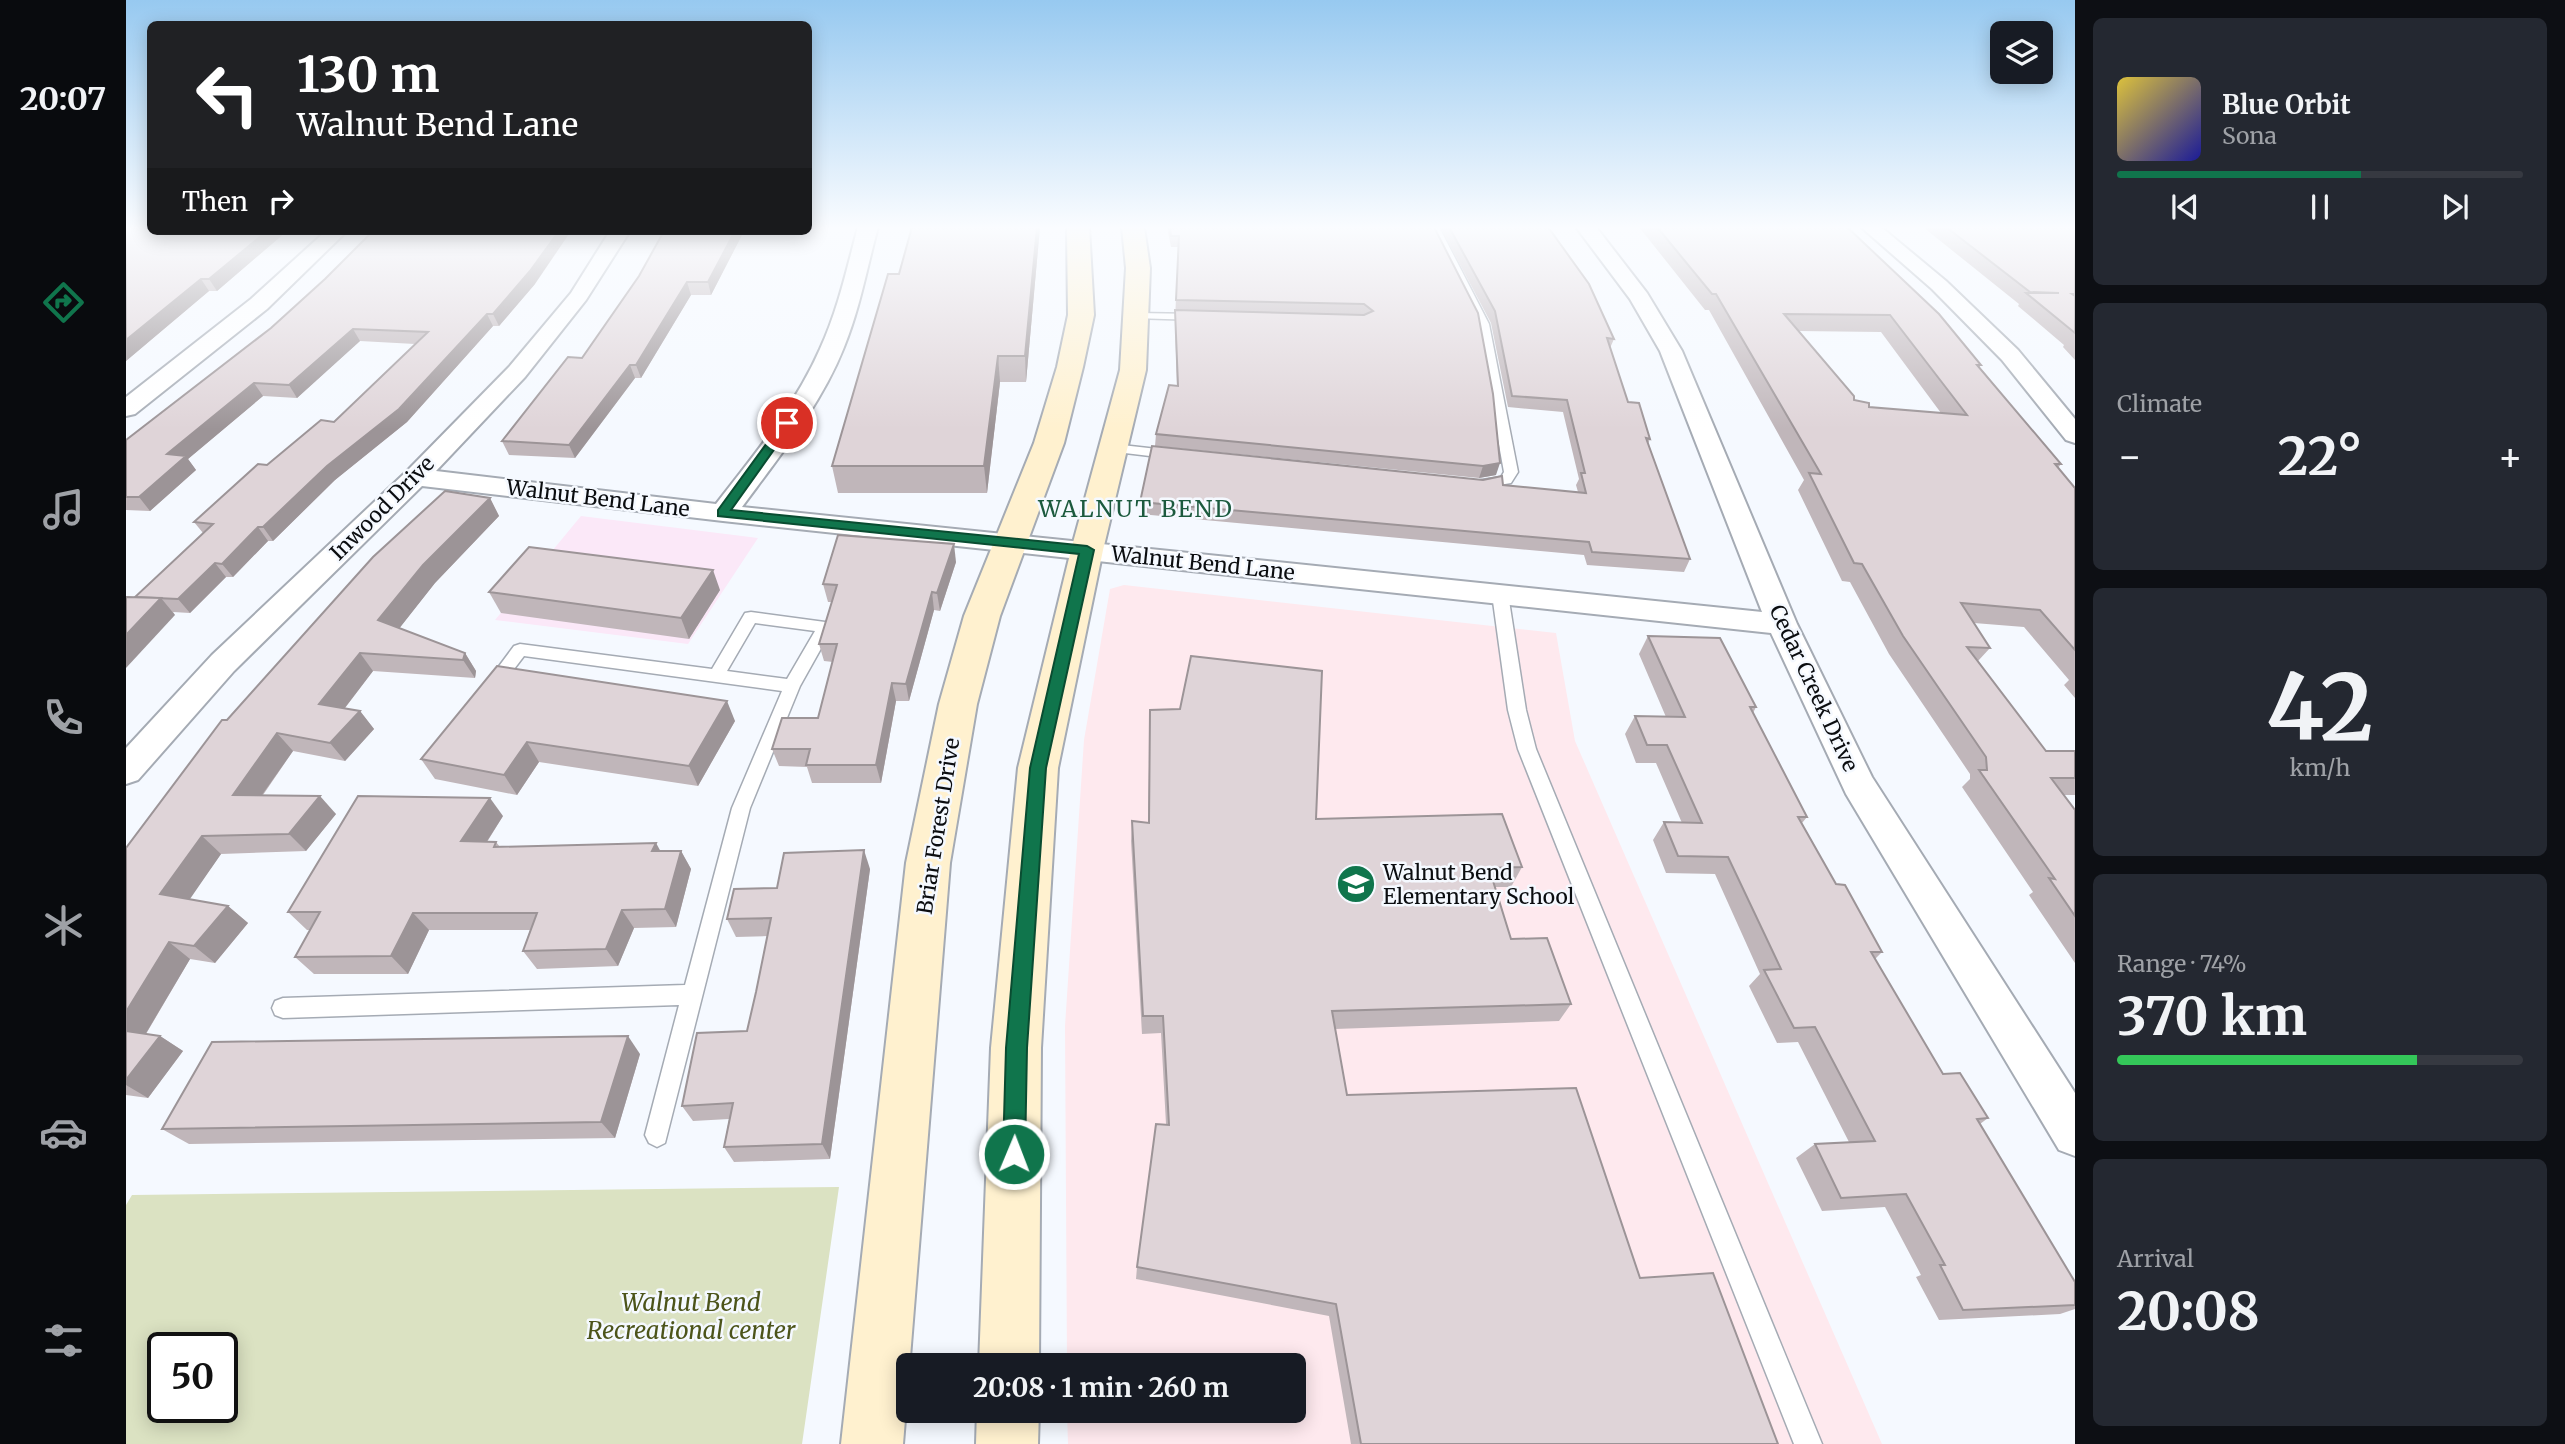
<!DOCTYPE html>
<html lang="en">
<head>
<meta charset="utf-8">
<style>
	:root { --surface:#171b24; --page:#242831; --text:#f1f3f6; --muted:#9ea1a6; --line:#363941; --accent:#10754c }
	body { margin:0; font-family:Merriweather,serif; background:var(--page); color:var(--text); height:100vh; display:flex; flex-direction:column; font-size:26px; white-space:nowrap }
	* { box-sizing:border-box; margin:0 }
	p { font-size:23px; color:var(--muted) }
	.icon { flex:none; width:38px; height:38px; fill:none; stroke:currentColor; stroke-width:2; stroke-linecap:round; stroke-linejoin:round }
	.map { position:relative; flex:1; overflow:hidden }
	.details { display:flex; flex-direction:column; gap:18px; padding:18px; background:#0d0f14; width:490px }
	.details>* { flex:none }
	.hud { position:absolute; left:21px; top:21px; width:665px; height:214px; border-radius:10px; box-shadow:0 4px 18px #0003; background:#202124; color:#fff; overflow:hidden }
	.tools { position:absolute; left:1864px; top:21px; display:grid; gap:14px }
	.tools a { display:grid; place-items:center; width:63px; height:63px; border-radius:10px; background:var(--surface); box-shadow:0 4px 18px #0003; font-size:35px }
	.speed { position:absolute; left:21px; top:1332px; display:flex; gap:14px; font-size:35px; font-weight:700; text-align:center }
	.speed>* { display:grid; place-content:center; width:91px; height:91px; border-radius:50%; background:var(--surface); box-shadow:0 4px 18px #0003; line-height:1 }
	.speed .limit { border:4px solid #111; border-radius:10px; background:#fff; color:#111 }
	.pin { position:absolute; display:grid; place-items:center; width:60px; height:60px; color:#fff; margin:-30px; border:4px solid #fff; border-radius:50%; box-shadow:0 2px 7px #0007 }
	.me { position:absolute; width:77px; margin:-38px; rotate:1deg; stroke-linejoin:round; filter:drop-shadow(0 0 5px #0008) }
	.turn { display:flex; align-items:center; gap:24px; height:147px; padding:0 35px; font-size:32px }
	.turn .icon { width:91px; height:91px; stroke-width:2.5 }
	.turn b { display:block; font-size:49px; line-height:60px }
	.then { display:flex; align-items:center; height:66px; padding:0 35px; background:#0003; gap:14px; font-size:26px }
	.big { font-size:52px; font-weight:700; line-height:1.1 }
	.details .tile { flex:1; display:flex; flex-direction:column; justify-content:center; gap:10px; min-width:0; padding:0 24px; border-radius:10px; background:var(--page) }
	.details .dial { align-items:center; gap:0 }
	.dial b { font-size:91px; line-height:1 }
	.song { display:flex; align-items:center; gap:21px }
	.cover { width:84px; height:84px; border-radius:10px; background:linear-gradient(135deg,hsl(50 70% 55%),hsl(240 70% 35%)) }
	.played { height:7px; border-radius:4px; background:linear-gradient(90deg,var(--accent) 60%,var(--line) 60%) }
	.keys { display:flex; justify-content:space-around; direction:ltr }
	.heat { display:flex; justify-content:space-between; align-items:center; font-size:38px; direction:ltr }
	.charge { height:10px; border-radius:5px; background:linear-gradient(90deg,#34c759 74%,var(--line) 0) }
	.trip { position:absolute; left:770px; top:1353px; width:410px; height:70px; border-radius:10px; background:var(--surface); box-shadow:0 4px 18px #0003; font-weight:700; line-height:70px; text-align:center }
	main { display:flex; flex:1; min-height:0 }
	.tabs { display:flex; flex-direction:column; width:126px; justify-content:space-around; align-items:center; background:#090b0e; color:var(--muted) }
	.tabs .icon { width:49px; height:49px }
	.tabs .on { color:var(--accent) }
	.tabs b { font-size:32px; color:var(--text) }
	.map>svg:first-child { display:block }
	.commercial { fill:#fbe8f8 }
	.education { fill:#fee9ee }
	.green { fill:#dbe2c2; fill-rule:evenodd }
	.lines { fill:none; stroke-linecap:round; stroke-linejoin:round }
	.service-casing { stroke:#a5abb4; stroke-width:3 }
	.minor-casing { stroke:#a5abb4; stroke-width:4 }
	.secondary-casing { stroke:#a5abb4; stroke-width:4 }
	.service { fill:#fff; fill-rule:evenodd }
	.minor { fill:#fff; fill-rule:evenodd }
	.secondary { fill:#fff1cf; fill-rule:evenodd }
	.wall { fill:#c0b6ba; fill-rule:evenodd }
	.shaded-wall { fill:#9c9497 }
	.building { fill:#dfd4d8; stroke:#9c9497; stroke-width:2; fill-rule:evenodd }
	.route { fill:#10754c; stroke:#0a4c31; stroke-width:2 }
	.labels { text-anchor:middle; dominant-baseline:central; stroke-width:5; stroke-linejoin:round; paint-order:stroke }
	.street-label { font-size:21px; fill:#0b0d10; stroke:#f5f9ff }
	.poi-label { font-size:21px; fill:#0b0d10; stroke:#f5f9ff; text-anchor:start }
	.neighbourhood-label { font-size:23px; letter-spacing:2px; fill:#1c5a3e; stroke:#f5f9ff }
	.near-park-label { font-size:24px; font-style:italic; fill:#4c541a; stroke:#f5f9ff }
</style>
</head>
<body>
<main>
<nav class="tabs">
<b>20:07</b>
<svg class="icon on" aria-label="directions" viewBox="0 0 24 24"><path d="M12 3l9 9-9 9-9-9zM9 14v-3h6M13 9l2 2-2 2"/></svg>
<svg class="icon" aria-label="music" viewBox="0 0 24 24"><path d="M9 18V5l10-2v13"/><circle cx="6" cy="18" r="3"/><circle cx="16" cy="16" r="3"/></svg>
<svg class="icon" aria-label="phone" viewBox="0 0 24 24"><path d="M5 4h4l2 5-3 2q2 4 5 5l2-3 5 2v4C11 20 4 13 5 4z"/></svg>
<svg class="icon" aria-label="climate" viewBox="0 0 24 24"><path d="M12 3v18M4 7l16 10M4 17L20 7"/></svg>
<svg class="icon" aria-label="car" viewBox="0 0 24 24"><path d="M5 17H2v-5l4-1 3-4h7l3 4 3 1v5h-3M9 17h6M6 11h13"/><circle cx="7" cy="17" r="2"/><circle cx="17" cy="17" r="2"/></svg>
<svg class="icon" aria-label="filters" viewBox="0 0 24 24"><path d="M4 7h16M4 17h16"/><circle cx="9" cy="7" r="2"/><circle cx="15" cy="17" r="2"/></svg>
</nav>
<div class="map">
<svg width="1949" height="1444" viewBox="0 0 1949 1444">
	<rect width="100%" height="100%" fill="#f5f9ff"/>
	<polygon class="commercial" points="455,516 632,538 562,644 369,620"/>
	<polygon class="education" points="998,585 1430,633 1449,741 1756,1444 942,1444 941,1411 1167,1410 1167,1365 941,1365 939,1026 958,740 984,589"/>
	<path class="green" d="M713 1187 676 1444H0V1205L6 1195ZM37 1348H96V1407H37Z"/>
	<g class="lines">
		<g class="service-casing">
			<g id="service">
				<polygon points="1303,227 1313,227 1363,324 1392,472 1385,483 1355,488 1348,484 1350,481 1375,477 1378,472 1351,324"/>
				<polygon points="1011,313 1071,314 1077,317 1071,320 1007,318 1007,314"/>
				<polygon points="987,444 1049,451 1056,455 1049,459 982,451 980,448"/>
				<polygon points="1374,589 1382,594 1400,710 1410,749 1696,1444 1668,1444 1392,749 1382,710 1366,594"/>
				<path d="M625 612 699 622 707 627 674 686 624 808 539 1143 531 1147 523 1143 519 1135 553 1005 157 1018 149 1015 146 1008 149 1001 157 998 559 985 606 808 656 691 398 656 373 689 367 691 359 685 388 646 394 644 586 669 619 613ZM629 623 689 631 661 679 601 671Z"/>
			</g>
		</g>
		<g class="minor-casing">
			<g id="minor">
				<path d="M732 227H752C741 267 734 308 718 347 695 405 653 457 616 507L1636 612 1534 351 1504 299 1450 227H1470L1521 293 1556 351 1671 624 1746 777 1949 1093V1156L1933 1150 1720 794 1645 633 597 521 296 486 108 671 12 780 0 784V748L86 655 281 471 383 367 445 293 484 231H504L460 300 399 377 310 471 590 504C628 455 669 406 694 349 712 310 721 268 732 227Z"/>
				<polygon points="1735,227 1755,227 1820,281 1892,350 1949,419 1949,443 1940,440 1876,360 1806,289"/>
				<polygon points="200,231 221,231 141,309 9,414 0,416 0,397 125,299"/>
			</g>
		</g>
		<g class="secondary-casing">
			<g id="secondary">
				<polygon points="941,227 963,227 968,315 957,367 938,443 874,616 851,704 824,863 777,1444 715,1444 780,863 813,704 838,616 908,443 931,367 942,315"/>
				<polygon points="996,227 1018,227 1024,268 1020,370 977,550 932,768 915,1048 913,1365 853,1365 865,1048 892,768 945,550 994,370 1000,268"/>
				<polygon points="851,1410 913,1410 912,1444 850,1444"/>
			</g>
		</g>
		<use href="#service" class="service"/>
		<use href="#minor" class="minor"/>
		<use href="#secondary" class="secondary"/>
	</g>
	<g class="wall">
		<polygon points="0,227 161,231 91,291 83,291 0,361"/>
		<polygon points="786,227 914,227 900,382 874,382 861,493 712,493 706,466 773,274"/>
		<polygon points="1041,227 1308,227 1370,475 1353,478 1029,446 1030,434 1051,386 1049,322 1052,247 1045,247"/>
		<polygon points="1314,227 1422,227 1488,339 1484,348 1502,402 1524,439 1522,444 1564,559 1558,572 1461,565 1458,555 1014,514 1014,502 1377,485 1452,492 1450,485 1453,479 1437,412 1382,407 1365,323"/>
		<path d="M1513 227H1721L1855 365 1853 368 1935 464 1932 468 1949 488V698L1938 685 1943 680 1898 627 1848 623 1864 648 1852 661 1920 751H1949V795H1938L1949 810V963L1903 895 1907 892 1836 787 1844 779V774L1763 654 1724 582 1716 581 1672 490 1678 480 1583 310H1579ZM1672 331 1755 332 1815 413 1743 407 1728 400Z"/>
		<polygon points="1797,227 1949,227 1949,360 1937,347 1938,345 1892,306 1893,304"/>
		<polygon points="538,231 618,231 585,295 565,295 515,378 509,378 449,458 383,455 376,441 456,358 513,276"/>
		<polygon points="409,284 373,326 367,326 281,422 209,480 147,541 142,541 107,577 100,577 64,613 47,612 49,615 10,598 77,533 68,522 141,465 208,422 289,344 234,341 171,398 137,396 62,459 70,470 24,511 0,510 0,440 145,328"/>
		<polygon points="364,498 373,516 309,583 273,628 339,653 350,671 349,678 247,671 219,708 234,711 248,729 219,761 167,751 137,795 210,814 180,851 95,854 63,899 102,906 122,923 89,963 64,959 20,1034 34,1036 57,1051 22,1098 0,1095 0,848 101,720"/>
		<polygon points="830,562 814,611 808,610 783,701 770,701 755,783 686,783 681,767 653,766 646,749 692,718 707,662 698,661 693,644 706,602 702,602 697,584"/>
		<polygon points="594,590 563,639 375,613 363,592"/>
		<polygon points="1522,636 1630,707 1627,713 1681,817 1676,823 1710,884 1756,952 1749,959 1817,1074 1862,1118 1854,1124 1949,1282 1949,1309 1934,1314 1813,1320 1790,1277 1795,1275 1759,1207 1696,1211 1670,1158 1689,1144 1723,1142 1672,1042 1651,1043 1623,986 1634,974 1589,874 1540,873 1527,840 1538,822 1556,823 1530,763 1510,763 1499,734 1509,716 1540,717 1513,654"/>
		<polygon points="371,666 609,721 572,786 413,762 391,795 309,779 295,759"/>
		<polygon points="1024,710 1190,819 1396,867 1385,887 1369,887 1385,939 1445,1004 1433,1021 1209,1029 1221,1095 1514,1278 1652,1444 1225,1444 1203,1316 1010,1279 1011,1267 1040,1124 1035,1033 1016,1034 1005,841 1006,821 1022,823"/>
		<polygon points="377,816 361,842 370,842 374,847 555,851 565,869 550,927 508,928 492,966 411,969 397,951 404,930 303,930 282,974 188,974 169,957 184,930 181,930 162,912"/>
		<polygon points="744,869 704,1159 608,1162 598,1147 603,1119 567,1121 556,1106 621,1031 630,992 642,936 610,937 601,919 651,888"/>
		<polygon points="514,1054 489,1138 63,1144 36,1129"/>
	</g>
	<g class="shaded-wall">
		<polygon points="911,227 914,227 900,382 899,356"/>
		<polygon points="141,231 161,231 91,291 83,279"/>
		<polygon points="433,231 445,231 409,284 373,326 367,314"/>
		<polygon points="609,231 618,231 585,295 582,282"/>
		<polygon points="75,279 83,291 0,361 0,340"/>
		<polygon points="561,282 565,295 515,378 510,365"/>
		<polygon points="361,314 367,326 281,422 209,480 147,541 137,527"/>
		<polygon points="227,329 234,341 171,398 163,385"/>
		<polygon points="872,356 874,382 861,493 858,466"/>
		<polygon points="504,365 509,378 449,458 443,445"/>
		<polygon points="128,383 137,396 62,459 70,470 24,511 13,497 41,454"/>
		<polygon points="1374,463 1370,475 1353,478 1357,466"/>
		<polygon points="364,498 373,516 309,583 265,639 252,620 297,565"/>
		<polygon points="132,527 142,541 107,577 96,564"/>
		<polygon points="828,544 830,562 814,611 811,593"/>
		<polygon points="89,563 100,577 64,613 52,599"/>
		<polygon points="587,570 594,590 563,639 555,618"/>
		<polygon points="806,592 808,610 783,701 780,684"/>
		<polygon points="35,598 49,615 0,668 0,635"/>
		<polygon points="234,653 247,671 208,722 193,704"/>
		<polygon points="339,653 350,671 349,678 337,660"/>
		<polygon points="766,683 770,701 755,783 750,765"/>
		<polygon points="601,701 609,721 572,786 563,766"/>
		<polygon points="234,711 248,729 219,761 204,743"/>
		<polygon points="151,733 167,751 124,812 107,795"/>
		<polygon points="401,742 413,762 391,795 378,775"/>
		<polygon points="194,796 210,814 180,851 163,834"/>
		<polygon points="364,798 377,816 349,860 335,841"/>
		<polygon points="76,836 95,854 55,912 34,894"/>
		<polygon points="530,843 540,861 526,851"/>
		<polygon points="738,850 744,869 704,1159 696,1144"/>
		<polygon points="555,851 565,869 550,927 539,909"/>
		<polygon points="102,906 122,923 89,963 68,946"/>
		<polygon points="496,910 508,928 492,966 480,949"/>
		<polygon points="287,913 303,930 282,974 265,956"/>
		<polygon points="43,942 64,959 13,1045 0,1036 0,1012"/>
		<polygon points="34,1036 57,1051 22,1098 0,1085 0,1080"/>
		<polygon points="502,1036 514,1054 489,1138 475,1122"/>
	</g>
	<g class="building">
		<polygon points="0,227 24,227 24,231 141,231 83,279 75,279 0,340"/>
		<polygon points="786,227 911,227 899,356 872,356 858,466 706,466 762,274 773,274"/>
		<polygon points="1044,227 1308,227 1352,313 1367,394 1374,463 1357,466 1030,434 1043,385 1052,386 1049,310 1238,315 1247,311 1238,304 1050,300 1053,236 1045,236"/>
		<polygon points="1323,227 1422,227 1463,284 1488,339 1481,338 1502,402 1513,403 1524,439 1520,438 1564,559 1466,552 1463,542 1014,502 1026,446 1357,480 1376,476 1377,485 1460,493 1455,473 1459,473 1441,400 1386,396 1369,311"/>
		<path d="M1531 227H1721L1813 314 1855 365H1851L1935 464H1929L1949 488V650L1914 610 1835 603 1864 648 1841 647 1920 751H1949V778H1925L1949 810V916L1923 878 1929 879 1853 770H1861L1860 757 1777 636 1736 564 1728 563 1683 473 1695 474 1590 294H1586ZM1658 314 1764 315 1841 415 1743 407V403L1728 400V396Z"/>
		<polygon points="1820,227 1949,227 1949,294 1946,294 1949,296 1949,333 1900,293 1933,293 1904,292"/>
		<polygon points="247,231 433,231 404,271 367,314 361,314 273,409 201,466 137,527 132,527 96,564 89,563 52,599 9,597 87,524 68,522 132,464 141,465 195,420 208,422 302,332 227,329 163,385 128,383 41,454 60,456 13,497 0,497 0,440 145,328 199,279"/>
		<polygon points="538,231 609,231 582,282 561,282 510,365 504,365 443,445 376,441 442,357 456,358 513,276"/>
		<polygon points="319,491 364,498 297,565 252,620 339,653 337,660 234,653 193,704 234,711 204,743 151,733 107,795 194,796 163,834 76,836 34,894 102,906 68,946 43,942 0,1012 0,848 96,720 101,720 247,557"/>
		<polygon points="712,535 828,544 811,593 806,592 780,684 766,683 750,765 680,765 684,749 646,749 656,718 692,718 711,644 693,644 711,585 697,584"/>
		<polygon points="403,547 587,570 555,618 363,592"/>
		<polygon points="0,597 35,598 0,635"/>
		<polygon points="1522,636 1594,638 1630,707 1624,707 1681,817 1672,817 1710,884 1719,885 1756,952 1745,952 1817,1074 1834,1073 1862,1118 1851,1119 1949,1282 1949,1305 1837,1310 1814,1265 1819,1265 1780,1194 1715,1198 1689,1144 1749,1141 1689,1027 1668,1028 1638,970 1655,969 1602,857 1552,856 1538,822 1576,823 1541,745 1521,745 1509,716 1559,717"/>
		<polygon points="1065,656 1196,671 1190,819 1376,814 1396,867 1363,868 1385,939 1421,938 1445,1004 1206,1011 1221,1095 1450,1088 1514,1278 1587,1273 1652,1444 1235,1444 1210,1304 1011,1267 1030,1124 1043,1125 1037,1016 1017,1016 1006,821 1023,823 1024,710 1054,709"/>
		<polygon points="371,666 601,701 563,766 401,742 378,775 295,759"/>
		<polygon points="232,796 364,798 335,841 370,842 368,847 530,843 526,851 555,851 539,909 496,910 480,949 397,951 411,913 287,913 265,956 169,957 194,912 162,912"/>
		<polygon points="738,850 696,1144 598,1147 607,1103 556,1106 571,1033 621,1031 630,992 645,918 601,919 608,889 651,888 658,853"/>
		<polygon points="0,1031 34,1036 0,1080"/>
		<polygon points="502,1036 475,1122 36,1129 86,1042"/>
	</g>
	<linearGradient id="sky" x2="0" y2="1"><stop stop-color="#97c9f0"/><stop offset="0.53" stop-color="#fafcff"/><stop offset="1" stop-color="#fafcff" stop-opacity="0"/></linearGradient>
	<rect width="1949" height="429" fill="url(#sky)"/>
	<polygon class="route" points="661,420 667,423 605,510 961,546 968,550 920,768 901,1048 899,1154 896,1161 888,1164 880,1161 877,1154 880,1048 904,768 953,554 592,516 592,510 657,421"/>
	<defs>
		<g id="school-disc" transform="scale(2.0125)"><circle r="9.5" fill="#10754c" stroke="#f5f9ff"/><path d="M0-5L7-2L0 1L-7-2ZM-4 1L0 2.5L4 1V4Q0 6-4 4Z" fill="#fff"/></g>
	</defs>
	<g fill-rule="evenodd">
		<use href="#school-disc" x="1230" y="884"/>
	</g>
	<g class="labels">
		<g class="street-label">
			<text transform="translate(472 498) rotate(7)">Walnut Bend Lane</text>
			<text transform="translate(256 508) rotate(-45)">Inwood Drive</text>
			<text transform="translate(1077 563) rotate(6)">Walnut Bend Lane</text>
			<text transform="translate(1688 688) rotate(65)">Cedar Creek Drive</text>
			<text transform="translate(812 826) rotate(-81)">Briar Forest Drive</text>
		</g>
		<g class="poi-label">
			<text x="1257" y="872">Walnut Bend<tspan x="1257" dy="24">Elementary School</tspan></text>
		</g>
		<g class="neighbourhood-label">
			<text x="1010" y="508">WALNUT BEND</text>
		</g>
		<g class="near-park-label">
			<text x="565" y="1302">Walnut Bend<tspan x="565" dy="28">Recreational center</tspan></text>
		</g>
	</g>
</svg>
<div class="tools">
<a><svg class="icon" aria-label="layers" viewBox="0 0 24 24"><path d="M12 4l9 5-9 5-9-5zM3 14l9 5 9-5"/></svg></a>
</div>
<div class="speed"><div class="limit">50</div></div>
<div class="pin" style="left:661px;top:423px;background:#d93025"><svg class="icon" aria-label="arrive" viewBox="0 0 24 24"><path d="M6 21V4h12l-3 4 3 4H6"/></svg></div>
<svg class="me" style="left:888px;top:1154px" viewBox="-20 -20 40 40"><circle r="17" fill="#10754c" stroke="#fff" stroke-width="3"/><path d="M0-11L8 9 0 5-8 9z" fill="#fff"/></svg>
<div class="trip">20:08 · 1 min · 260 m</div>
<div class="hud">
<div class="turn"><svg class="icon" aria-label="left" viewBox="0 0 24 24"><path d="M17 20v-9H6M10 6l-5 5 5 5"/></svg><div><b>130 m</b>Walnut Bend Lane</div></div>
<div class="then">Then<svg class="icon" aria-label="right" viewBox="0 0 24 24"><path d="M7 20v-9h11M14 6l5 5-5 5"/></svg></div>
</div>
</div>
<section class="details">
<div class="tile">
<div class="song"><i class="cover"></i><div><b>Blue Orbit</b><p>Sona</p></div></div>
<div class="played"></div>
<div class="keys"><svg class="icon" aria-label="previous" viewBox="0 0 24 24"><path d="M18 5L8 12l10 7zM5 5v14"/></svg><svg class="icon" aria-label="pause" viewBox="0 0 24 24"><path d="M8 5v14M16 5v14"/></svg><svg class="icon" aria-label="next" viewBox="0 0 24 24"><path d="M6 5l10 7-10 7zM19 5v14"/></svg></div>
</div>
<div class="tile"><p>Climate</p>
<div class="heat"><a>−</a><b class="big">22°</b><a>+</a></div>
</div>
<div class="tile dial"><b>42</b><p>km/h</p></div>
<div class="tile"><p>Range · 74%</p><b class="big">370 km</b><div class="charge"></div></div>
<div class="tile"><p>Arrival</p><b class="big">20:08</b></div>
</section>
</main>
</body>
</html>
